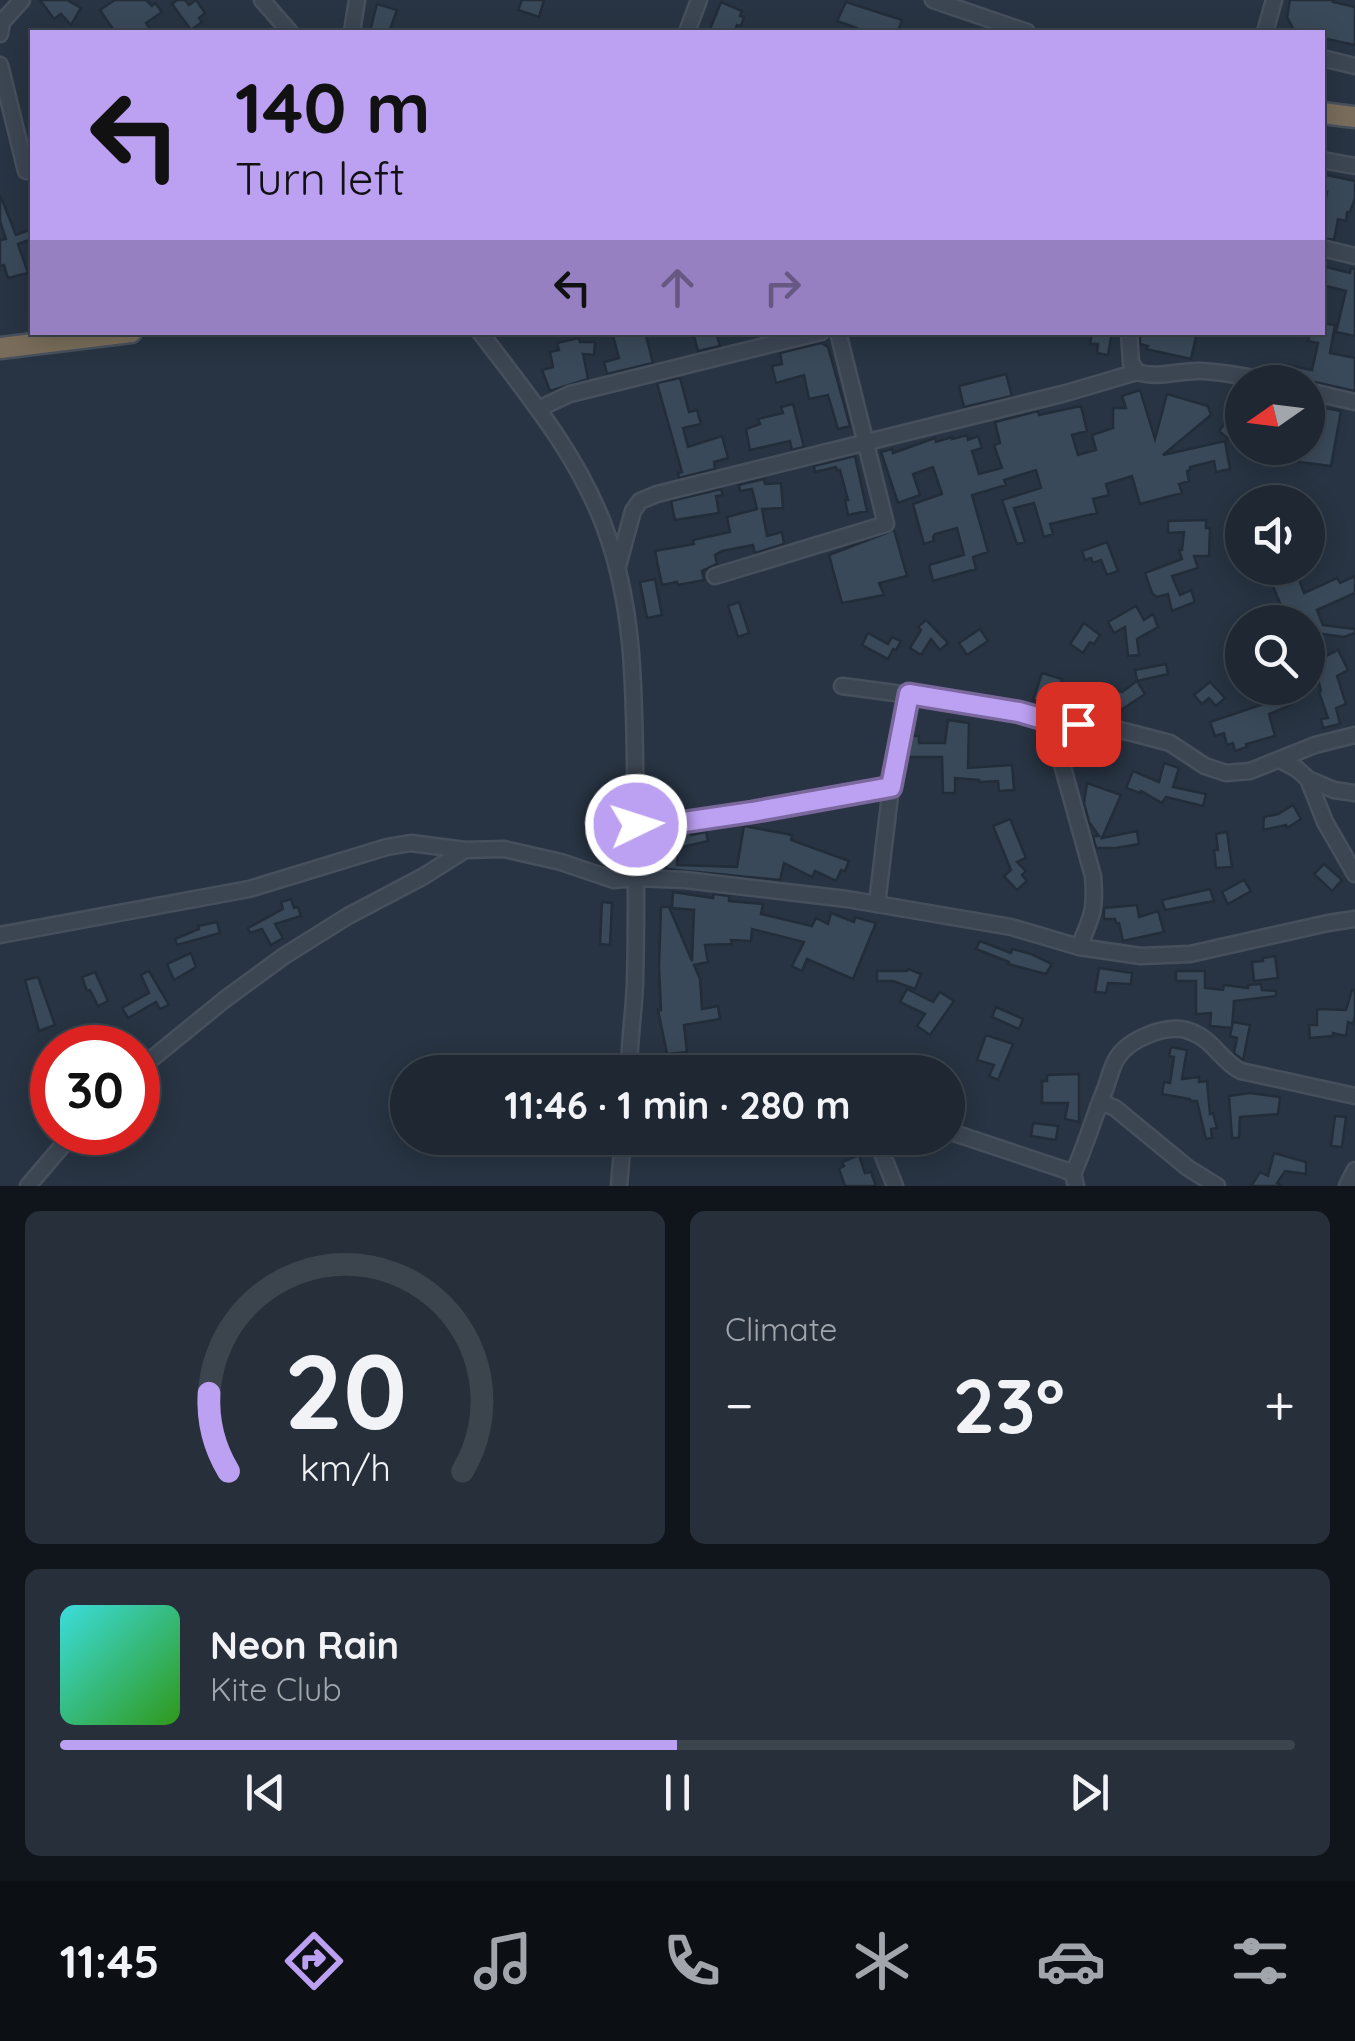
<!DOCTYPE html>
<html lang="en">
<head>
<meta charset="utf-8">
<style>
	:root { --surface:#1e2732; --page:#262f3a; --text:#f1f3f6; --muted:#a1a5ac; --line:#3c444d; --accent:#bca0f2 }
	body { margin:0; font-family:Quicksand,sans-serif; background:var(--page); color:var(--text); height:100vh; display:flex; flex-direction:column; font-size:38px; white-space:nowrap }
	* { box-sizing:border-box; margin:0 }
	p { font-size:32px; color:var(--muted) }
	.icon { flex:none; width:55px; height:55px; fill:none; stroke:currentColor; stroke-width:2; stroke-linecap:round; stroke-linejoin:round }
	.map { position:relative; height:1186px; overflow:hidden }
	.sheet { display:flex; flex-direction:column; gap:25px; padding:25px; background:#10151c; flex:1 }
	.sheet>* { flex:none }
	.top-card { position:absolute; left:30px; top:30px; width:1295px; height:305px; border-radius:0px; box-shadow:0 5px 25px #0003,0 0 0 2px var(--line); background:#bca0f2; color:#111; overflow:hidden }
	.needle { width:65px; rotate:256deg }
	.controls { position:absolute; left:1225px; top:365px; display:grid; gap:20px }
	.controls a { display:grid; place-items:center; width:100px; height:100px; border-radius:50%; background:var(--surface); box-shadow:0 5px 25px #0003,0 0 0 2px var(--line); font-size:50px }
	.speed { position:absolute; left:30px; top:1025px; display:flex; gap:20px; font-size:50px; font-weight:700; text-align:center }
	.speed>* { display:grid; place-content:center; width:130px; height:130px; border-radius:50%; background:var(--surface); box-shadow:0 5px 25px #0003,0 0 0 2px var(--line); line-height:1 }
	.speed .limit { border:15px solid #d22; background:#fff; color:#111 }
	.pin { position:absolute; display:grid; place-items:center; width:85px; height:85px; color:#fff; margin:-42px; border-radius:20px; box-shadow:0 5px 15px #0006 }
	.me { position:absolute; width:110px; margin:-55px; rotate:86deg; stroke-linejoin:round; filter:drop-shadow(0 0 8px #0008) }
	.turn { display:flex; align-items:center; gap:35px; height:210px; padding:0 40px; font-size:45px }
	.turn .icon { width:130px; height:130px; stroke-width:2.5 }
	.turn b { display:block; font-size:70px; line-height:85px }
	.lanes { display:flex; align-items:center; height:95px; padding:0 40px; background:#0003; justify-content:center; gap:50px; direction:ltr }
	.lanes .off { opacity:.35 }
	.big { font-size:75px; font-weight:800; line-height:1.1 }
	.sheet .card { flex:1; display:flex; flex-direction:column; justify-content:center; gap:15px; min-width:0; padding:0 35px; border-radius:15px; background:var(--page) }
	.sheet .dial { align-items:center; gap:0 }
	.dial svg { height:260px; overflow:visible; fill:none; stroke:var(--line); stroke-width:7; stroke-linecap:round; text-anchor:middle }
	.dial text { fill:var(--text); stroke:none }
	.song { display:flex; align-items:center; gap:30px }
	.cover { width:120px; height:120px; border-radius:15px; background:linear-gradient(135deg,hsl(180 70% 55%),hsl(110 70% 35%)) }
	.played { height:10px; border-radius:5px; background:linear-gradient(90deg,var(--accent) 50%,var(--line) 50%) }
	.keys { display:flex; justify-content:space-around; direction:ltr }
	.heat { display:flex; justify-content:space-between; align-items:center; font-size:55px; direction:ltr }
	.sheet .tiles { flex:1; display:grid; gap:25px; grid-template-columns:1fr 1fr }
	.card:last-child { grid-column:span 2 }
	.trip { position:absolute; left:390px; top:1055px; width:575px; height:100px; border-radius:50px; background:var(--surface); box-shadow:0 5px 25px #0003,0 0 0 2px var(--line); font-weight:800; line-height:100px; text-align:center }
	.tab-bar { display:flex; height:160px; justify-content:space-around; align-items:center; background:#0c1014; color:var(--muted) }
	.tab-bar .icon { width:70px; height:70px }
	.tab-bar .active { color:var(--accent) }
	.tab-bar b { font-size:45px; color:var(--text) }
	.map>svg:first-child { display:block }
	.building { fill:#3a4959; stroke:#232d3a; stroke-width:2.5 }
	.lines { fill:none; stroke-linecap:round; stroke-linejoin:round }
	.minor-casing { stroke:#464f5c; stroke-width:19 }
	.highway-casing { stroke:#47515d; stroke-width:25 }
	.minor { stroke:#3c4653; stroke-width:14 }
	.highway { stroke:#796c5a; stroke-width:20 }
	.route-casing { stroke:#7a689d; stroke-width:25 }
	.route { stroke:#bca0f2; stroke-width:18 }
</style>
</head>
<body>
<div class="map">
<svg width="1355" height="1186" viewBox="0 0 1355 1186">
	<rect width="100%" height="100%" fill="#283443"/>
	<g class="building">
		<polygon points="40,0 67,0 81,8 71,25 61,14 54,19"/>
		<polygon points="115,0 146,0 152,6 155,3 162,12 146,23 152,32 115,32 100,10"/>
		<polygon points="177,0 185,0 189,5 196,0 205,13 199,18 202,22 191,30 172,4"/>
		<polygon points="522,0 544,0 539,17 518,10"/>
		<polygon points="1290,0 1334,0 1333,2 1355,7 1355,45 1322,38 1322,32 1295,32 1287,17"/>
		<polygon points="721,2 742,11 740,16 744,17 741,26 737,25 734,32 709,32"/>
		<polygon points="846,2 902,20 898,32 856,32 857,28 837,21"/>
		<polygon points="377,4 397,10 389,32 370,31"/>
		<polygon points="1322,174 1355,181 1355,198 1350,212 1347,212 1346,221 1338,219 1334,240 1322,238 1322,218 1327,192 1322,192"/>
		<polygon points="0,195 16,235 32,229 32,239 18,244 28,273 8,278 4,265 0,266 0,240 6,239 0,221"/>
		<polygon points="1322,266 1350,273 1351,268 1355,269 1355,336 1336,332 1346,291 1322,285"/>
		<polygon points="1322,323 1335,325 1330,353 1355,358 1355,391 1310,381 1302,382 1282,377 1287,365 1312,370 1318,343 1308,341 1310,332 1322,332"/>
		<polygon points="612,332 645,332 653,363 607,374 604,362 619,358"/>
		<polygon points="693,332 716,332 720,346 698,351"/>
		<polygon points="1092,332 1112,332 1108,355 1097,353 1098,344 1090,344"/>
		<polygon points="1140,332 1197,332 1191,359 1146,349 1148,346 1140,344"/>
		<polygon points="579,338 580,342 595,342 594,355 583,354 588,379 550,391 542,370 553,367 550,352 559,350 557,343"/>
		<polygon points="821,343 828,347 850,426 838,429 828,395 809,399 804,375 776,383 772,366 782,364 780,353"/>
		<polygon points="1006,374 1012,396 964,407 959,386"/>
		<polygon points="680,378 689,412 697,410 701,424 683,428 688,447 722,436 728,458 714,462 715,469 679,478 678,473 682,472 657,383"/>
		<polygon points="1140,390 1155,439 1167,394 1208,406 1211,415 1163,455 1225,441 1230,469 1216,472 1214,461 1190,467 1190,470 1187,471 1189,481 1179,484 1182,493 1140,504 1132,476 1106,484 1109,495 1093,499 1097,513 1050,524 1053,534 1044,537 1034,503 1014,508 1025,542 1017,544 1002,500 1041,488 1036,470 1004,480 1006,485 972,495 988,552 973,557 976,569 933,581 929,565 964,555 957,528 935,534 933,537 934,541 924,544 913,504 942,494 933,467 913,474 920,495 898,503 881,452 892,449 893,453 935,438 936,442 952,437 952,439 967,435 968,440 978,436 982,448 972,451 979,474 1002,468 994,445 1000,443 995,422 1038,411 1039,415 1081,406 1087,431 1072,435 1078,455 1096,450 1092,435 1113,428 1113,408 1126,408 1122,396"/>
		<polygon points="793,404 804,447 792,450 790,441 750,450 746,429 760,424 758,419 783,413 781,407"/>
		<polygon points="1314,406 1341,411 1331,466 1299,462 1303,448 1308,448"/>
		<polygon points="1231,415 1242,427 1240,438 1231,441 1219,431"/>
		<polygon points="855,456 867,511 848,515 845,500 848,500 840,470 837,470 836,467 815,472 814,466"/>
		<polygon points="764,479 765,484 781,483 783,508 762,509 767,536 782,532 784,544 755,553 753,545 722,551 715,555 717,564 702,571 704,580 678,585 677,582 662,585 655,551 694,544 693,540 730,532 727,517 757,509 752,489 740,491 739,485"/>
		<polygon points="721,489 723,495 716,496 719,513 675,520 671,501"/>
		<polygon points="1206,520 1206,528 1210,528 1209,556 1194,556 1198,568 1172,576 1180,595 1191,590 1195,602 1172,611 1168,594 1157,597 1152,593 1145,573 1182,559 1179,550 1182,550 1184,532 1168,533 1168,521"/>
		<polygon points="894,530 907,576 879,583 884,595 842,603 829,555"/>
		<polygon points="1107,542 1118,571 1107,575 1101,560 1093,563 1091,558 1085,560 1082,551"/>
		<polygon points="1288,568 1295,568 1304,593 1337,578 1340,583 1355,576 1355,593 1317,610 1323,625 1355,629 1355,633 1344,637 1309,632 1322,658 1338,650 1348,670 1337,676 1346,704 1336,708 1340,724 1323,728 1321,719 1328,718 1319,692 1321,691 1315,667 1308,652 1308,622 1284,622 1285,616 1273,586 1286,582 1281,570"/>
		<polygon points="655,579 662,615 647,618 640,582"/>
		<polygon points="739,602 749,633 738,637 728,606"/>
		<polygon points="1136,606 1144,620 1153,614 1158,627 1137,639 1139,655 1128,656 1125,627 1114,633 1108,622"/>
		<polygon points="926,620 948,643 940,650 931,639 921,655 910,648 921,630 918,627"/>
		<polygon points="1084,623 1100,635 1094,644 1090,642 1083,653 1070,644"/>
		<polygon points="980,629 988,641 967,655 959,643"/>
		<polygon points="868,633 888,644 892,637 901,641 896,650 893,649 888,659 862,645"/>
		<polygon points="1166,664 1168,674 1137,681 1135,670"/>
		<polygon points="1042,673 1062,679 1059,690 1050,688 1045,704 1033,700"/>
		<polygon points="1137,681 1145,694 1121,710 1115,702 1092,696 1095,685 1122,692"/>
		<polygon points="1210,682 1225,698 1216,706 1209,698 1202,704 1194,695"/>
		<polygon points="1287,696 1291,705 1269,714 1275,736 1246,744 1247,747 1235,751 1233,743 1227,745 1224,733 1215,736 1210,722"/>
		<polygon points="948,720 969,723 968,768 1012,765 1014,790 999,791 998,781 979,782 979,780 955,778 955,793 943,793 942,757 908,757 912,736 919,736 919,743 945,743"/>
		<polygon points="1164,763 1179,768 1173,787 1206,794 1203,806 1166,797 1162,803 1141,791 1140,793 1126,788 1133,771 1159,782"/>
		<polygon points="1087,783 1121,795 1102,838 1137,831 1139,844 1116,848 1096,848 1093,836 1099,836 1089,822 1084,803"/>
		<polygon points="667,785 672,813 659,815 654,788"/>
		<polygon points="1293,805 1301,819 1287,828 1286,825 1263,830 1264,817 1278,814"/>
		<polygon points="1010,819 1026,858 1017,862 1026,871 1022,875 1027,881 1017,890 1004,876 1011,870 993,826"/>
		<polygon points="744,826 792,835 791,840 849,861 845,871 841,870 836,881 815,871 812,877 784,863 780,880 667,869 664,862 664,852 660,853 679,834 690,832 691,835 706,832 708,841 678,848 677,865 737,867"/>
		<polygon points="1227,832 1232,867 1216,868 1214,850 1218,850 1216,834"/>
		<polygon points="1324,864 1342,880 1332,891 1314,874"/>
		<polygon points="1244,880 1251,891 1228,904 1222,892"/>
		<polygon points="1210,889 1214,901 1165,910 1162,900"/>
		<polygon points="673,892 713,898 714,894 729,896 729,901 763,904 761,914 812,926 816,918 828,924 831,913 854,922 855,917 876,923 853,979 807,959 802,971 792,966 804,942 752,929 751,941 731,940 732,944 705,945 708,962 694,965 700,979 702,1009 718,1006 720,1019 684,1025 687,1052 667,1054 658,1010 661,1010 659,967 661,907 669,907 692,961 694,910 672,908"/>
		<polygon points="291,899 294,908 298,907 301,916 275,924 283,938 271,945 262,929 250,933 248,928 283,909 281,902"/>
		<polygon points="602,902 612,903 610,945 600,944"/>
		<polygon points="1137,905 1139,917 1158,911 1164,932 1123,941 1119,923 1116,923 1115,919 1104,919 1104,908"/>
		<polygon points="217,922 220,933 177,945 175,939 199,929 198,926"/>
		<polygon points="980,941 1011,953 1012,949 1031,954 1052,964 1046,974 1008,964 1009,962 976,949"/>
		<polygon points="191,953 196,967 174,980 167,964"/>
		<polygon points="1275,956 1278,978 1254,981 1252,962 1263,961 1263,958"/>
		<polygon points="1099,968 1132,973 1131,984 1108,983 1106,993 1095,992"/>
		<polygon points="908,969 921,974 915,989 893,981 877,981 877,971 907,971"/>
		<polygon points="149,971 169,1005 160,1009 156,1002 128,1018 122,1008 149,993 141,975"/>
		<polygon points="1176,971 1205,971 1205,988 1223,990 1224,985 1248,988 1248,985 1261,984 1262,990 1276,991 1276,996 1234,1001 1232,1028 1210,1026 1211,1013 1196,1014 1196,981 1176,981"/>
		<polygon points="95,972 108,1001 98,1006 90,990 87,991 82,977"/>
		<polygon points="38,977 55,1025 39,1031 25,980"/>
		<polygon points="907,989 933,1002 940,992 954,1001 930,1035 917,1026 925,1014 900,1002"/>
		<polygon points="1352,990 1355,990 1355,1016 1353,1024 1348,1022 1346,1036 1333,1033 1333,1036 1310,1038 1309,1025 1317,1025 1317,1009 1346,1010"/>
		<polygon points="996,1007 1023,1019 1019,1029 992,1017"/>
		<polygon points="1233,1022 1250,1025 1243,1060 1234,1053 1237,1038 1230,1036"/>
		<polygon points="986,1035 1013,1044 998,1080 989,1076 994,1065 977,1060"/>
		<polygon points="1171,1047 1187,1050 1182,1079 1199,1077 1199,1082 1207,1081 1210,1114 1213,1113 1217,1128 1211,1129 1212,1138 1206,1139 1197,1101 1191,1101 1190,1099 1162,1094 1164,1082 1170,1083 1174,1057 1169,1056"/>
		<polygon points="1079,1074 1079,1122 1065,1119 1068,1103 1042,1103 1042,1081 1047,1081 1047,1075"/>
		<polygon points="1250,1093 1280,1097 1278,1114 1240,1117 1239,1138 1232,1138 1229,1096"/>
		<polygon points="1335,1116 1346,1117 1342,1147 1331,1146"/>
		<polygon points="1033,1123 1058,1126 1056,1140 1031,1136"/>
		<polygon points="1274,1153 1306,1162 1306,1174 1285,1171 1277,1183 1282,1186 1251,1186 1260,1172 1268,1176"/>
		<polygon points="859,1155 865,1173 871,1172 876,1186 845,1186 839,1169 844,1166 842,1162"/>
	</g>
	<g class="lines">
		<g class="minor-casing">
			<g id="minor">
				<polyline points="262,0 290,32"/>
				<polyline points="933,0 1027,32"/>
				<polyline points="352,32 357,0"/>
				<polyline points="687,32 699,0"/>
				<polyline points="1265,32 1274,0"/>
				<polyline points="0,34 2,22 22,0"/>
				<polyline points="1322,58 1355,66"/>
				<polyline points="0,65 26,171"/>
				<polyline points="1322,160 1355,166"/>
				<polyline points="1322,248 1355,256"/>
				<path d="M480 332C526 393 575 451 603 523 633 600 634 681 635 762 636 835 637 909 635 982 634 1012 629 1043 629 1072"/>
				<path d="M1129 332 1131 363 1137 372C1159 379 1180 370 1201 371 1226 372 1249 377 1273 382"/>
				<polyline points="1308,391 1355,402"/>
				<polyline points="540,408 570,394 821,332"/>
				<polyline points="618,566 633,511 640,501 657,494 1066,393 1137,372"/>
				<polyline points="715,576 886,524 838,332"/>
				<polyline points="842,686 963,702 1019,712 1050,721 1107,727 1136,734 1170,743 1205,766 1226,773 1250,771 1315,745 1355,735"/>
				<path d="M1050 721 1093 876C1096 910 1092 916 1079 947"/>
				<polyline points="1280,760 1297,769 1308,779 1325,822 1355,874"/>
				<polyline points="1308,779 1334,790 1355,793"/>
				<polyline points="636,825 657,826 752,813 891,787"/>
				<polyline points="877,904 891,787 909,694"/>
				<polyline points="0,935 249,889 387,847 411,843 465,850 504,849 561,862 614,880 635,878 685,880 847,899 1011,927 1079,947 1141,956 1190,954 1328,923 1355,919"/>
				<polyline points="138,1070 224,1000 284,956 348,916 424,876 465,850"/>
				<polyline points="1098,1107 1105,1104 1115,1108 1188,1168 1217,1186"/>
				<polyline points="948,1131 1065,1170 1073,1174 1076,1186"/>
				<polyline points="876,1138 895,1186"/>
				<path d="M1073 1174C1086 1145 1094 1116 1106 1087 1109 1078 1112 1066 1117 1058 1129 1039 1164 1025 1186 1030 1214 1038 1219 1060 1241 1071L1355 1096"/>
				<polyline points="28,1186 74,1132"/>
				<polyline points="619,1186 623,1138"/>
				<polyline points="1347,1186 1355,1170"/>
			</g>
		</g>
		<g class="highway-casing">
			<g id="highway">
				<polyline points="1322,113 1355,117"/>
				<polyline points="0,348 131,332"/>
			</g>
		</g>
		<use href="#minor" class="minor"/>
		<use href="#highway" class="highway"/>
	</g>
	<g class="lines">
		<g class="route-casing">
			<polyline id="route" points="636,825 657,826 752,812 891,787 909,694 1019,712 1050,721 1078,724"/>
		</g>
		<use href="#route" class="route"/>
	</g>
</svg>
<div class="controls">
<a><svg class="needle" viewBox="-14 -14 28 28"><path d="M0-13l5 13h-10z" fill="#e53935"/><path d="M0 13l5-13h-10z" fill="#a1a5ac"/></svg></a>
<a><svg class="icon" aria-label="sound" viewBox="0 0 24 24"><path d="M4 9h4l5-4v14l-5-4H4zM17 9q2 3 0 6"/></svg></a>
<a><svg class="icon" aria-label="search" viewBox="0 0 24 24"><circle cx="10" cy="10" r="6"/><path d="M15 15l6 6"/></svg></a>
</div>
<div class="speed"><div class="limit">30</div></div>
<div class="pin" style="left:1078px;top:724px;background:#d93025"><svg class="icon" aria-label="arrive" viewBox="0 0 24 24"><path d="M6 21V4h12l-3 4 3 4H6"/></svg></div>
<svg class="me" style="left:636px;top:825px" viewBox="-20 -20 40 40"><circle r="17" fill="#bca0f2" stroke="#fff" stroke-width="3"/><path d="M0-11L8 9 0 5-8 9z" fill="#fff"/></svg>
<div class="trip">11:46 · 1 min · 280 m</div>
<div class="top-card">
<div class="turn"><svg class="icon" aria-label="left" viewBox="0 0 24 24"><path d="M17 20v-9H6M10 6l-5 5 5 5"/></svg><div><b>140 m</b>Turn left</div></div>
<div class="lanes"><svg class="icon" aria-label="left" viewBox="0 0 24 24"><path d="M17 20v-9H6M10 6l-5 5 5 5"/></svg><svg class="icon off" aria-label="ahead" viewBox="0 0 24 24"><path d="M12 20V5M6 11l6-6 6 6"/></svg><svg class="icon off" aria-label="right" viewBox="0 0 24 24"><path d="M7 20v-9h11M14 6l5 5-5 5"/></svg></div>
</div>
</div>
<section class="sheet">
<div class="tiles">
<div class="card dial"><svg viewBox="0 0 100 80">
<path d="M14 69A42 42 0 1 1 86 69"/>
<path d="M14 69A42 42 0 0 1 8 45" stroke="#bca0f2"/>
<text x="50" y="56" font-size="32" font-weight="700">20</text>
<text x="50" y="72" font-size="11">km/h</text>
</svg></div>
<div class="card"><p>Climate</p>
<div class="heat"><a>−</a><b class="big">23°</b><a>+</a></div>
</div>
<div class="card">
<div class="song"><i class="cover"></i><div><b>Neon Rain</b><p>Kite Club</p></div></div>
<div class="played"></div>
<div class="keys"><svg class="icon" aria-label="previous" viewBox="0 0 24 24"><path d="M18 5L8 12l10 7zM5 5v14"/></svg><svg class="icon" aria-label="pause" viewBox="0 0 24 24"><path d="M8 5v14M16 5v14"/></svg><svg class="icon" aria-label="next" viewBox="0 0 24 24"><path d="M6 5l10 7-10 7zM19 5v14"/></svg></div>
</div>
</div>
</section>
<nav class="tab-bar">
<b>11:45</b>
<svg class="icon active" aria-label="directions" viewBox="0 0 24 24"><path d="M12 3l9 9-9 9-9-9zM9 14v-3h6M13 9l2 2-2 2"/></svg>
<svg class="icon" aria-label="music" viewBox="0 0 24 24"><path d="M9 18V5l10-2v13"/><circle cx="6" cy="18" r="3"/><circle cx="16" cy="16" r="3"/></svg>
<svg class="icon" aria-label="phone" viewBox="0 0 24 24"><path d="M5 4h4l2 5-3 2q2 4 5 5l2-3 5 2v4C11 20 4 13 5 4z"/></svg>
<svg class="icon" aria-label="climate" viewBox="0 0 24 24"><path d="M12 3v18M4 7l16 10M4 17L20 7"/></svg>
<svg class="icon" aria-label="car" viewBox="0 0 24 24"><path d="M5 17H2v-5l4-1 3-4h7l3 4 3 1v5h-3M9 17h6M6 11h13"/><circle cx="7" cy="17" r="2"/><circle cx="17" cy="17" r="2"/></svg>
<svg class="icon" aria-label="filters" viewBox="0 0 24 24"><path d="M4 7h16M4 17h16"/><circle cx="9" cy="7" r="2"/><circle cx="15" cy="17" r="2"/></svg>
</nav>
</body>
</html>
